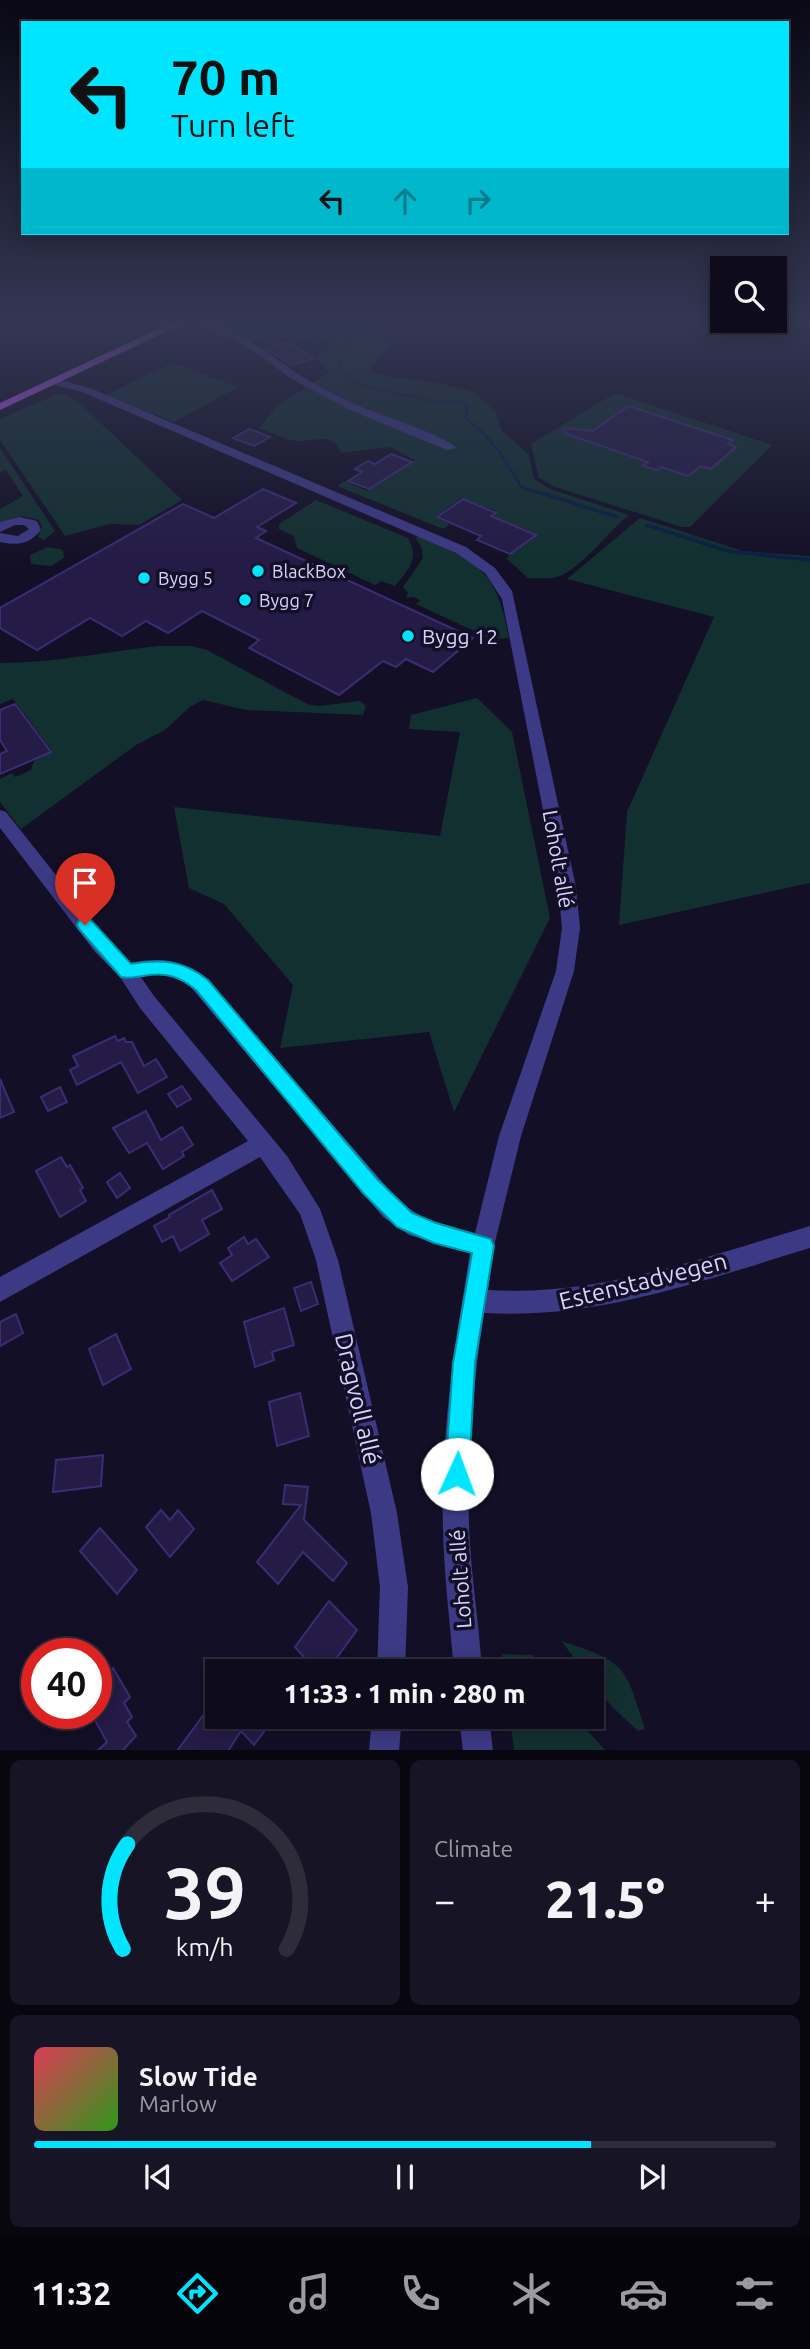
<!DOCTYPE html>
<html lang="en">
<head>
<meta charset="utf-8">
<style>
	:root { --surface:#0e0b1c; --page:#171425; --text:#f1f3f6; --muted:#9b9ba3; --line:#2e2b3b; --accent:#00e5ff }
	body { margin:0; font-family:Ubuntu,sans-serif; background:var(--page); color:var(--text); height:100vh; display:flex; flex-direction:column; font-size:26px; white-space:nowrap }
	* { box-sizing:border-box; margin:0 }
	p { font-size:23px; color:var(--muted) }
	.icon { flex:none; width:38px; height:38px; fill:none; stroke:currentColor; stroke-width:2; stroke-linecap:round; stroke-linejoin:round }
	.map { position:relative; height:1750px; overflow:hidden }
	.side { display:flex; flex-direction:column; gap:10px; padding:10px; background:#08060f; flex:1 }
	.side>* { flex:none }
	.banner { position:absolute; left:21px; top:21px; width:768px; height:214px; border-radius:0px; box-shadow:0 4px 18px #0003,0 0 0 2px var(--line); background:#00e5ff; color:#111; overflow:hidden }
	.tools { position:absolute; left:710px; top:256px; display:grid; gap:14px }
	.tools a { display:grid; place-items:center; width:77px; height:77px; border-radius:0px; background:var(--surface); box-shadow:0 4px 18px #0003,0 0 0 2px var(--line); font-size:35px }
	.speed { position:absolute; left:21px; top:1638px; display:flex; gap:14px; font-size:35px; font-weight:700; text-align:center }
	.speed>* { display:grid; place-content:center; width:91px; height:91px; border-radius:50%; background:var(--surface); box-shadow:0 4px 18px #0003,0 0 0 2px var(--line); line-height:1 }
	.speed .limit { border:10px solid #d22; background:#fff; color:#111 }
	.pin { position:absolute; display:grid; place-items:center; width:60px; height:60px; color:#fff; margin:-72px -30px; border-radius:50% 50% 50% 0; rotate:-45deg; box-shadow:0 0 7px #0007 }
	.pin .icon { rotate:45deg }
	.me { position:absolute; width:77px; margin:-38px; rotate:2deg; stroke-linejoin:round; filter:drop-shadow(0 0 5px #0008) }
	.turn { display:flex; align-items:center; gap:24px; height:147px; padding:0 35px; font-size:32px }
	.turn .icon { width:91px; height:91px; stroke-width:2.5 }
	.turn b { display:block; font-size:49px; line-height:60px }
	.lanes { display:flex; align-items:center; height:66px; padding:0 35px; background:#0003; justify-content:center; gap:35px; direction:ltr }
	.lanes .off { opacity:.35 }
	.big { font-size:52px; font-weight:800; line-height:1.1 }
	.side .widget { flex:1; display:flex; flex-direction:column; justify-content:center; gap:10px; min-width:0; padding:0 24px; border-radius:10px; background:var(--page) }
	.side .dial { align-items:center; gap:0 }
	.dial svg { height:182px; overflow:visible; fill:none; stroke:var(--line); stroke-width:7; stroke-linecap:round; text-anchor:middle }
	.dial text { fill:var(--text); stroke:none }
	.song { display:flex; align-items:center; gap:21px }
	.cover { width:84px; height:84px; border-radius:10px; background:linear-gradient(135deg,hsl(350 70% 55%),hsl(110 70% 35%)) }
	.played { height:7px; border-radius:4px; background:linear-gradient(90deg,var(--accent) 75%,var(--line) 75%) }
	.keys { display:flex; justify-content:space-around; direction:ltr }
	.heat { display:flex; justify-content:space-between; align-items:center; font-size:38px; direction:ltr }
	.side .tiles { flex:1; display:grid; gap:10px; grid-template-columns:1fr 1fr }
	.widget:last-child { grid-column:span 2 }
	.trip { position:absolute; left:205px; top:1659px; width:399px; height:70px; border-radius:0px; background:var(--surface); box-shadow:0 4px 18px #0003,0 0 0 2px var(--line); font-weight:800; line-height:70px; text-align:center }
	.menu { display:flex; height:112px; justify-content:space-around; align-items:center; background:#06040b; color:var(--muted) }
	.menu .icon { width:49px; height:49px }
	.menu .selected { color:var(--accent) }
	.menu b { font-size:32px; color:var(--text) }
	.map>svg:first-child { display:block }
	.green { fill:#12302f }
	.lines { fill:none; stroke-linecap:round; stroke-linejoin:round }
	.stream-far1 { stroke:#0a1f44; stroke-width:2.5 }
	.stream { stroke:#0a1f44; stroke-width:3.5 }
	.building { fill:#241b47; stroke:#3b2d73; stroke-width:2 }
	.minor { fill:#3d3a85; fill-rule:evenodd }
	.major { fill:#c25bff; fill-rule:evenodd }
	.route { fill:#00e5ff; stroke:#0095a6; stroke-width:2 }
	.poi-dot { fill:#00e5ff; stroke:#130f26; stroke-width:2.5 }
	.labels { text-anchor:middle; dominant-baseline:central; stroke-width:7; stroke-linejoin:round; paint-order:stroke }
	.far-poi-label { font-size:18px; fill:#d9d4ff; stroke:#130f26; text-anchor:start }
	.poi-label { font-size:21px; fill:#d9d4ff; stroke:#130f26; text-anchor:start }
	.street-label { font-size:21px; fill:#d9d4ff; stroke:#130f26 }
	.near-street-label { font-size:24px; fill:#d9d4ff; stroke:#130f26 }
</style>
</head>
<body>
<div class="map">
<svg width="810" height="1751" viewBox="0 0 810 1751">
	<rect width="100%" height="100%" fill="#130f26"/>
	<g class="green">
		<path d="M201 320H362C376 325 383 329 391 342 386 354 374 358 371 370L385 376 443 384 474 392 496 412 502 431 529 455 534 479 550 489 629 515C609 531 585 564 562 575 552 580 539 578 528 578L506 558 536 534 501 520 497 522 488 518 496 511 461 498 435 517 450 524 443 529 337 486 344 481 367 491 415 460 390 447 341 453C333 431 315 442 297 441 285 440 270 432 259 428L278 405 329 373 316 357 333 343 318 336 296 340 272 336 247 340 198 322Z"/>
		<polygon points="172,363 238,387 174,422 106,395"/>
		<polygon points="615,393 772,445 690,527 682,527 555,487 539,478 531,444"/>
		<polygon points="58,394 67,394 89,412 182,500 139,525 109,524 65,536 0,440 0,419"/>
		<polygon points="0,448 55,531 44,540 38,537 42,528 39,520 22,516 0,523 0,509 23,496 6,470 0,473"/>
		<path d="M316 500 408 538C420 559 408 570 395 586L381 581 375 585 297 548 294 536 279 529V524Z"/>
		<polygon points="640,518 743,551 810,556 810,883 619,925 627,812 714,617 567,579"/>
		<path d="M419 536C479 563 497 570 509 638L491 639 416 604 420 600 413 597 406 598 408 593 403 587 423 558 421 546 415 538Z"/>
		<polygon points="48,547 63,550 64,558 51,566 31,564 30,555"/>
		<path d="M157 646H191L207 650 307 704 318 706 360 701 366 706 363 715 246 710 203 700 191 706 165 730 136 745 21 829 0 802V779L12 773 15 777 31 770 34 761 52 751 13 699 0 704V663C54 663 104 652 157 646Z"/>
		<polygon points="477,698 512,732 550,918 454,1112 429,1032 280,1048 293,985 224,904 189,888 174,807 440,836 460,732 409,729 411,715"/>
		<path d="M561 1641C627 1662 625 1666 645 1729L638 1731C623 1716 592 1693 592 1671H585Z"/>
		<polygon points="502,1654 533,1655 545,1671 505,1671"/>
		<polygon points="510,1717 575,1717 605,1750 514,1750"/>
	</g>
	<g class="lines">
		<g class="stream-far1">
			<polyline points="291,320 311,320"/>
			<path d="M344 320 358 324 343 338 350 341 342 354 340 368C359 391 382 391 410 396 419 397 428 402 436 402 449 402 457 398 468 406L465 418C491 436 506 460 521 487L543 494"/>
		</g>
		<g class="stream">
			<polyline points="538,492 617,517"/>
			<polyline points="647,525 727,551 810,560"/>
		</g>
	</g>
	<g class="building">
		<polygon points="286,342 293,345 314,358 292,365 266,349"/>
		<polygon points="628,406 733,440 728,444 736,447 711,469 701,466 688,476 661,467 657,470 643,466 648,462 564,433 565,428 593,431"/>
		<polygon points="249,429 270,437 254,446 233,438"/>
		<polygon points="391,454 412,462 369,489 348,481 362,472 355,469 368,461 375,464"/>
		<polygon points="263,489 296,503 257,527 266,531 256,538 473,638 433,672 406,659 396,667 383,661 339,695 249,648 259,640 202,611 168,633 146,621 122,636 90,618 37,650 0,628 0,608 183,504 214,518"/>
		<polygon points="463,499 496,513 491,516 536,535 510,554 477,540 481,536 437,517"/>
		<polygon points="15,704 51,752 0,774 0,754 7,751 0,740 0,710"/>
		<polygon points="115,1036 118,1041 124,1038 126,1042 132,1042 144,1066 156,1059 167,1077 138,1093 121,1062 77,1085 70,1070 78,1066 73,1056"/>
		<polygon points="0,1079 14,1112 0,1118"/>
		<polygon points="182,1086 191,1099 177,1107 168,1094"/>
		<polygon points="60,1087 67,1102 48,1111 41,1097"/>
		<polygon points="146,1111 161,1140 182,1127 193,1145 182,1152 184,1156 163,1169 147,1143 129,1153 113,1128"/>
		<polygon points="61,1157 67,1167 70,1165 83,1188 80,1190 86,1201 60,1217 36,1171"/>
		<polygon points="120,1173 130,1188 117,1198 107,1182"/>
		<polygon points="212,1190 222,1209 202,1220 209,1234 180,1251 173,1236 162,1242 154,1226 170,1217 169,1215"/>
		<polygon points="244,1237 248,1244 256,1239 269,1257 232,1281 220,1263 232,1255 228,1248"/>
		<polygon points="311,1282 318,1304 301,1311 294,1288"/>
		<polygon points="284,1308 294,1345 272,1352 274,1360 255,1367 244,1322"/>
		<polygon points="16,1314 23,1333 0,1346 0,1322"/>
		<polygon points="116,1334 131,1369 103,1385 89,1349"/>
		<polygon points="300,1393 309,1436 277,1446 269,1402"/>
		<polygon points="103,1455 101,1486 53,1492 56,1460"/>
		<polygon points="285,1485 308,1487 304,1520 347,1563 333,1581 303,1552 278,1584 257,1562 301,1505 283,1504"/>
		<polygon points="161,1510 170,1520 178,1510 194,1529 170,1557 146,1527"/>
		<polygon points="100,1528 137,1570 117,1594 80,1551"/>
		<polygon points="329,1601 357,1630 327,1671 316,1671 295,1647"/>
		<polygon points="96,1657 106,1674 113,1668 130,1697 124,1703 132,1717 127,1722 136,1736 122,1751 97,1751 107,1742 91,1713 96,1713"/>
		<polygon points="210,1706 217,1717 275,1717 254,1745 241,1731 228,1751 177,1751"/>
	</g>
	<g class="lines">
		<g class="minor">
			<path d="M184 320C227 320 262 349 295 372 314 385 337 396 357 405 382 416 439 433 457 448L447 450 348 409 290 378 258 354 232 339Z"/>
			<polygon points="804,320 810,320 810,324"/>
			<path d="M55 379 90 388 466 547 495 568 512 591 576 887 580 928 574 971 521 1136 494 1246 488 1290C598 1297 705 1257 810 1226V1248C704 1280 597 1320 484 1313 473 1384 467 1456 469 1527 471 1575 479 1623 482 1671H454C450 1623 444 1575 443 1528 440 1435 455 1344 470 1253L409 1235 383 1217 189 985C173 975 159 973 140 976L154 996 287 1156 320 1209 338 1260 397 1513 408 1587 405 1671H377L380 1587 371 1513 316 1260 300 1214 260 1157 0 1302V1277L248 1141 140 1008 120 977 95 952 0 828V810L6 812 109 942 130 963C157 957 180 959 203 975L399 1201 423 1218 475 1233 499 1136 556 971 562 928 558 887 502 599 485 573 456 553 82 392 51 384 50 382Z"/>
			<path d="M20 517 37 521 41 530C30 544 17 546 0 542V533L18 536 29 529 24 525H15L0 532V522Z"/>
			<polygon points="372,1717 402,1717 399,1751 369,1751"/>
			<polygon points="459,1717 489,1717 493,1751 463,1751"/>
		</g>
		<polygon class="major" points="177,320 191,320 0,410 0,403"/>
	</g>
	<linearGradient id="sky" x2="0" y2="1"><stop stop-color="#0a0815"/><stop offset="0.57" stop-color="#333752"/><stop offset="1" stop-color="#333752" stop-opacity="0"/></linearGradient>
	<rect width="810" height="565" fill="url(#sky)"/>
	<path class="route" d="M85 918 91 920 131 964C162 959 183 960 208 980L378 1180 412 1213 436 1223 491 1239 494 1246 475 1363 469 1474 465 1482 457 1486 449 1482 445 1474 453 1363 472 1253 434 1243 397 1227 363 1193 196 990C179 976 166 972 143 976 135 977 129 979 121 977L79 929 77 925 79 920Z"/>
	<g class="poi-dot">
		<circle cx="258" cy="571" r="7"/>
		<circle cx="144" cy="578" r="7"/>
		<circle cx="245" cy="600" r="7"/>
		<circle cx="408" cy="636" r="7"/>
	</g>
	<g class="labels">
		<g class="far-poi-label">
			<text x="272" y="571">BlackBox</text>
			<text x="158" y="578">Bygg 5</text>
			<text x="259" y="600">Bygg 7</text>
		</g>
		<g class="poi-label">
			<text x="422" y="636">Bygg 12</text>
		</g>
		<g class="street-label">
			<text transform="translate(559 859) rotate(80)">Loholt allé</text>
			<text transform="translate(460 1579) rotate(-94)">Loholt allé</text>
		</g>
		<g class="near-street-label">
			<text transform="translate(643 1281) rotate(-14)">Estenstadvegen</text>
			<text transform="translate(358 1399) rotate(77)">Dragvoll allé</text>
		</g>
	</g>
</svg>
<div class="tools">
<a><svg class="icon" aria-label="search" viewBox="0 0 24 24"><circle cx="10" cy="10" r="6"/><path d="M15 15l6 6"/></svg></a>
</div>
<div class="speed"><div class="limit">40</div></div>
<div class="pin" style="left:85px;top:925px;background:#d93025"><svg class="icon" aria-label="arrive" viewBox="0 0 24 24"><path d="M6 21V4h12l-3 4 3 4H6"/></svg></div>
<svg class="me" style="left:457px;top:1474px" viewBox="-20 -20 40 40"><circle r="19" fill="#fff"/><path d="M0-13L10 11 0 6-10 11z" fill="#00e5ff"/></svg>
<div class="trip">11:33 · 1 min · 280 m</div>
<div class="banner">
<div class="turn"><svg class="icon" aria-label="left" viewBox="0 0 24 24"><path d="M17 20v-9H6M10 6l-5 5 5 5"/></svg><div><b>70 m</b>Turn left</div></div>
<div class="lanes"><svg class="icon" aria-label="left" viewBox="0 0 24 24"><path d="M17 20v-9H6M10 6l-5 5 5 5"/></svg><svg class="icon off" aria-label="ahead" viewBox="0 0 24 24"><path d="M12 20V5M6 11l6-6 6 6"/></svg><svg class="icon off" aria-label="right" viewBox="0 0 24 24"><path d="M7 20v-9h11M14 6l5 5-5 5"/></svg></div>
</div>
</div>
<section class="side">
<div class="tiles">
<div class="widget dial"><svg viewBox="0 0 100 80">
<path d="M14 69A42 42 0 1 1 86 69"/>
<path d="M14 69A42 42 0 0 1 16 23" stroke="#00e5ff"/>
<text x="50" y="56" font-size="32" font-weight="700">39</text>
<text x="50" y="72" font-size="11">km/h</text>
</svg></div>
<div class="widget"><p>Climate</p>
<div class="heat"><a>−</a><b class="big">21.5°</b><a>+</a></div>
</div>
<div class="widget">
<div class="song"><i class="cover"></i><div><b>Slow Tide</b><p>Marlow</p></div></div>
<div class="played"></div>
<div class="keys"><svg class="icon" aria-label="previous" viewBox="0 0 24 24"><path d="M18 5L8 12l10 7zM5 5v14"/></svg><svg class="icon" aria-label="pause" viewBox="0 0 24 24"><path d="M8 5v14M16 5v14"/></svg><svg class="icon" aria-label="next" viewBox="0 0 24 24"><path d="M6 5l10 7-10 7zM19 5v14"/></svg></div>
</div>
</div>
</section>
<nav class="menu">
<b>11:32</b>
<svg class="icon selected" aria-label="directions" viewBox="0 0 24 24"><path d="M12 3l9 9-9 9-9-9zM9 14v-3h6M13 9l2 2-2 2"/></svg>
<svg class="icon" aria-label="music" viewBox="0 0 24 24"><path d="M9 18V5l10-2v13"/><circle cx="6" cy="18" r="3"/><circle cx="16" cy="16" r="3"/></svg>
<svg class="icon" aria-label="phone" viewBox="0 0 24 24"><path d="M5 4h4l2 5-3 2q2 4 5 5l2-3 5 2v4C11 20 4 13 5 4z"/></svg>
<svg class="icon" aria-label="climate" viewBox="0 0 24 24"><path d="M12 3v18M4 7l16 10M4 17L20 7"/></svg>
<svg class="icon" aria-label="car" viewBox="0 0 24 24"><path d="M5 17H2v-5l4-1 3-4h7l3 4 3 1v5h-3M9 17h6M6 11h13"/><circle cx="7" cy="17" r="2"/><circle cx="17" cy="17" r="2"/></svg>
<svg class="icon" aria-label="filters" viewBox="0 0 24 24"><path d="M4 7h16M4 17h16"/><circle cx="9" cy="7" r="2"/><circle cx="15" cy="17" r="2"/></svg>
</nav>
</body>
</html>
